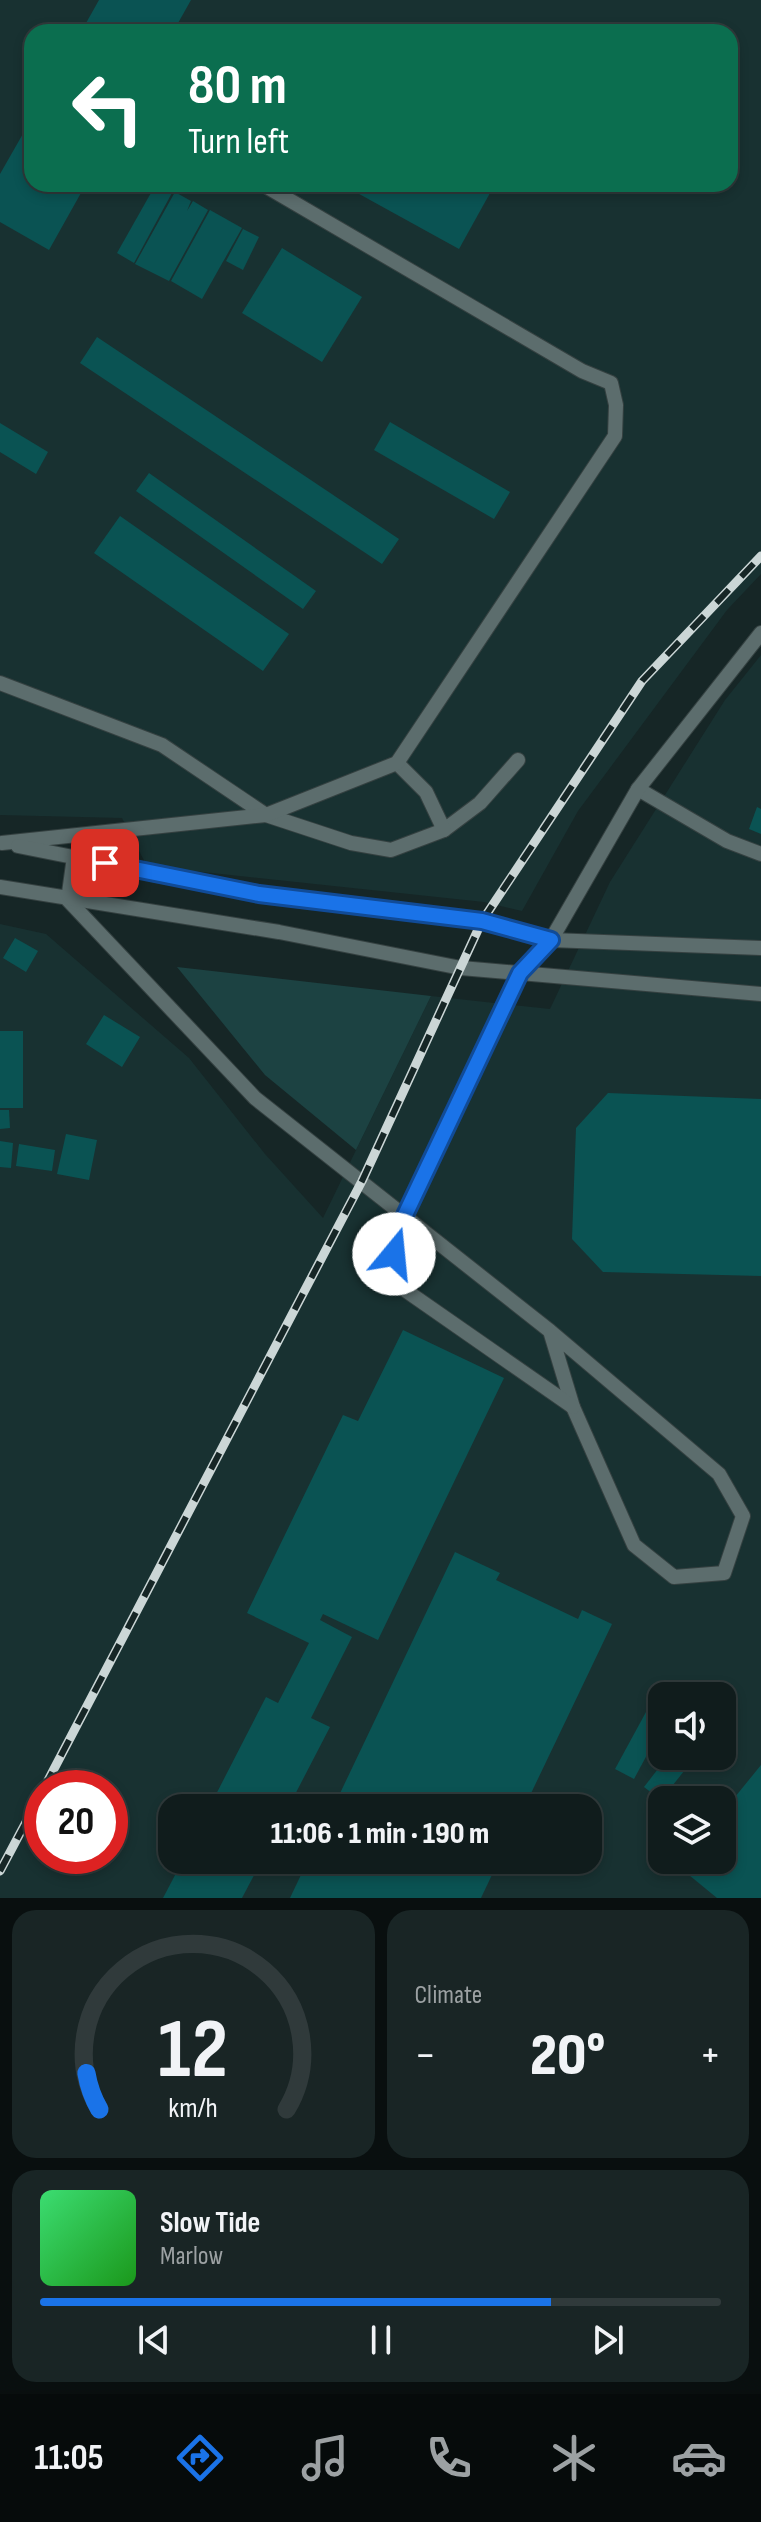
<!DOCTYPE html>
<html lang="en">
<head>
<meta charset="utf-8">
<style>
	:root { --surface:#101c1c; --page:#192525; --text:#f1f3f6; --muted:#9ca1a3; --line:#303a3b; --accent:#1a73e8 }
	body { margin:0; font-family:"Sofia Sans Condensed",sans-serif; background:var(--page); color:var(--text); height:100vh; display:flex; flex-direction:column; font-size:30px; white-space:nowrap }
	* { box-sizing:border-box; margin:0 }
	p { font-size:26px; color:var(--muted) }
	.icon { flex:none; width:44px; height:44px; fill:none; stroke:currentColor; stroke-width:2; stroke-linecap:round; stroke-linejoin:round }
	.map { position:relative; height:1898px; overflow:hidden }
	.side { display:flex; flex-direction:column; gap:12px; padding:12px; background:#090f0f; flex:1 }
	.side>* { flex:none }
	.guide { position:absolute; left:24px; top:24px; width:714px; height:168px; border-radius:24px; box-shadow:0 4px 12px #0003,0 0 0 2px var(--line); background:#0b6e4f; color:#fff; overflow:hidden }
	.fabs { position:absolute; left:648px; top:1682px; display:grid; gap:16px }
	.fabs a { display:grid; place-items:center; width:88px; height:88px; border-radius:16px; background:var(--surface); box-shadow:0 4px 12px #0003,0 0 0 2px var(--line); font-size:40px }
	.speed { position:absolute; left:24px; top:1770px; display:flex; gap:16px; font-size:40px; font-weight:700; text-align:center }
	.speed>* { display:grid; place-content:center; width:104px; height:104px; border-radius:50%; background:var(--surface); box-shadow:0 4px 12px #0003,0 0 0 2px var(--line); line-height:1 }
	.speed .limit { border:12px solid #d22; background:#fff; color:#111 }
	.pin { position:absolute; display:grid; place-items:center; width:68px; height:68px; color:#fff; margin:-34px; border-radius:16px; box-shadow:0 4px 12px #0006 }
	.me { position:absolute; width:88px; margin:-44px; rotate:17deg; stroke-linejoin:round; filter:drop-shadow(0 0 6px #0008) }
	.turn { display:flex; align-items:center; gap:28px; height:168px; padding:0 32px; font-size:36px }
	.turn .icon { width:104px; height:104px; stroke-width:2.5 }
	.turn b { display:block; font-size:56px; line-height:68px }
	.big { font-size:60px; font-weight:800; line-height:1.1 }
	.side .widget { flex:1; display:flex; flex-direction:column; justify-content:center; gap:12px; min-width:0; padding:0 28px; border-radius:24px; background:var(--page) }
	.side .dial { align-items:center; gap:0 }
	.dial svg { height:208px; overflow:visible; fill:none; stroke:var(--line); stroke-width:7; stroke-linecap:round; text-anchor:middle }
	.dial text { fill:var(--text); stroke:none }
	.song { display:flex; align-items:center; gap:24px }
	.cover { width:96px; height:96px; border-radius:12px; background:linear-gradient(135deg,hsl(140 70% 55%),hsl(120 70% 35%)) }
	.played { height:8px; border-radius:4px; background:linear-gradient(90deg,var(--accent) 75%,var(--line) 75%) }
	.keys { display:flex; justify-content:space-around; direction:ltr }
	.heat { display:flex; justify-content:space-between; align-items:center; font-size:44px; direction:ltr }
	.side .tiles { flex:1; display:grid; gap:12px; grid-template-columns:1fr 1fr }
	.widget:last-child { grid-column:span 2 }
	.trip { position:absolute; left:158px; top:1794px; width:444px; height:80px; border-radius:24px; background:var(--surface); box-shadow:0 4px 12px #0003,0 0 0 2px var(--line); font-weight:800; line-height:80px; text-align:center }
	.dock { display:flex; height:128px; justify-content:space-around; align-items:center; background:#060b0b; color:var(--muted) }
	.dock .icon { width:56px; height:56px }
	.dock .active { color:var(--accent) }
	.dock b { font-size:36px; color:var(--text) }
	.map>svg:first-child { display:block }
	.built { fill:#183131; fill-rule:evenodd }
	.green { fill:#1c4242 }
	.building { fill:#0a5353 }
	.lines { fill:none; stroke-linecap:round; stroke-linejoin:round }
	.lane-casing { stroke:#354141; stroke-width:16 }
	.lane { stroke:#5c6d6d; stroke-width:14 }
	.rail-casing { stroke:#cbd6d6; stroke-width:9 }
	.rail { stroke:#162626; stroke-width:6; stroke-dasharray:18; stroke-linecap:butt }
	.route-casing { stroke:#114b97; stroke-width:20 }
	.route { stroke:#1a73e8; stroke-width:14 }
</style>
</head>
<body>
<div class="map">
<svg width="761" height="1898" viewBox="0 0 761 1898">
	<rect width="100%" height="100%" fill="#162626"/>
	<g class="built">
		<path d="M0 0H761V574L727 610 578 811 522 911 484 902 147 866 122 818 0 815ZM32 32H730V184H32Z"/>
		<path d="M761 655V1898H0V924L46 934 189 1058 265 1154 323 1218 431 996 550 1009 610 882 725 700ZM662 1696H722V1756H662ZM42 1788H110V1856H42ZM662 1800H722V1860H662ZM172 1808H588V1860H172Z"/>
	</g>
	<polygon class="green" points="177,967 431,996 356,1150 265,1075"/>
	<g class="building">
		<polygon points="99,0 191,0 173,32 81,32"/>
		<polygon points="32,118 32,184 86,184 49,250 0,222 0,174"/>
		<polygon points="156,184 173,191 134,263 117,253"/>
		<polygon points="341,184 495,184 459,249"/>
		<polygon points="175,192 191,201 187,211 193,201 208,210 169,281 135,264"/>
		<polygon points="210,210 242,228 202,299 171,281"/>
		<polygon points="243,229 259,237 243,270 226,261"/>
		<polygon points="282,248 362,297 322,362 242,313"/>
		<polygon points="97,337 399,539 382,564 80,363"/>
		<polygon points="390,422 510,492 494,519 374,450"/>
		<polygon points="0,423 48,452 36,474 0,452"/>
		<polygon points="149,473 316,591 303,609 136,491"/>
		<polygon points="120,516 289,634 263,671 94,553"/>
		<polygon points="757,807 761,809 761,834 749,829"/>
		<polygon points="15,938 38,951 26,972 3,958"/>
		<polygon points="104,1015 140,1037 122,1067 86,1044"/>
		<rect x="0" y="1031" width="23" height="77"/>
		<polygon points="608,1093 761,1099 761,1276 603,1272 572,1239 576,1128"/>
		<polygon points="0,1110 9,1110 10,1128 0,1129"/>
		<polygon points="66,1134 97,1140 89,1180 57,1174"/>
		<polygon points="0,1141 13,1143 11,1168 0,1167"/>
		<polygon points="19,1144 55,1150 52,1171 16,1166"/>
		<polygon points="403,1330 504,1378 378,1640 323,1614 320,1620 352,1637 311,1718 330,1727 288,1808 209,1808 266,1697 278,1703 309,1643 247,1613 343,1415 358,1421"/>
		<polygon points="455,1552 500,1573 496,1580 578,1619 582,1610 612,1624 524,1808 333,1808"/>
		<polygon points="652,1701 662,1706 662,1727 634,1779 615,1769"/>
		<polygon points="668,1756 696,1756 661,1800 644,1787"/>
		<polygon points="761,1765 761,1898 717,1898 678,1866 683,1860 722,1860 722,1813"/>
		<polygon points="183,1860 262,1860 242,1898 163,1898"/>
		<polygon points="308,1860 499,1860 481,1898 290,1898"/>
	</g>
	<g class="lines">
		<g class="lane-casing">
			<g id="lane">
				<polyline points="0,683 162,745 266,815 351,843 391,850 444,830 480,803 518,760"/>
				<polyline points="397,763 426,792 444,830"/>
				<polyline points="638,789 727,841 761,854"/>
				<polyline points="2,843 266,815 397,763 615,436 616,405 611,383 582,371 262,184"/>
				<polyline points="18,846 259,894 482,921 551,940 761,948"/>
				<polyline points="74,857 68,900 255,1098 550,1331 719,1474 743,1516 724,1573 674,1577 634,1545 573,1407 550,1331"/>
				<polyline points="0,887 279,932 461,968 761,994"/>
				<polyline points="573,1407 405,1290 394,1254 405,1215 520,973 551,940 638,789 761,633"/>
			</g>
		</g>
		<use href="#lane" class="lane"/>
		<g class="rail-casing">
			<g id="rail">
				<polyline points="44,1788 362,1181 482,921 642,681 761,556"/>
				<polyline points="0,1871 42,1792"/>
			</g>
		</g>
		<use href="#rail" class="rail"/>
	</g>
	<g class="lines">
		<g class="route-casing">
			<polyline id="route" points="105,863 259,894 482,921 551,940 520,973 405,1215 394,1254"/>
		</g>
		<use href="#route" class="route"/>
	</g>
</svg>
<div class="fabs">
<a><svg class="icon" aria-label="sound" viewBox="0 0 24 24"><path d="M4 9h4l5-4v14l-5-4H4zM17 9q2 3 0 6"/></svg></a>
<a><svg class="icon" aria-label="layers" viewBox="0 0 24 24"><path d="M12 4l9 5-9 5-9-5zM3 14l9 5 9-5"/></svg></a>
</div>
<div class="speed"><div class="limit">20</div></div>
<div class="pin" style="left:105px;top:863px;background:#d93025"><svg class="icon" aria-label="arrive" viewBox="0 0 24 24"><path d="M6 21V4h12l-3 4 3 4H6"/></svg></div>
<svg class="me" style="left:394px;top:1254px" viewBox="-20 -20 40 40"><circle r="19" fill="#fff"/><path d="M0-13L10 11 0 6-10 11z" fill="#1a73e8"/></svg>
<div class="trip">11:06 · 1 min · 190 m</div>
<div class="guide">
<div class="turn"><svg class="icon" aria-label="left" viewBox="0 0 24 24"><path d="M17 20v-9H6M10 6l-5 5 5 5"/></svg><div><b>80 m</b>Turn left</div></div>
</div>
</div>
<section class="side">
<div class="tiles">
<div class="widget dial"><svg viewBox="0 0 100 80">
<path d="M14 69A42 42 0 1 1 86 69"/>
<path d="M14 69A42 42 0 0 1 9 55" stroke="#1a73e8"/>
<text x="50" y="56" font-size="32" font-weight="700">12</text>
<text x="50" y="72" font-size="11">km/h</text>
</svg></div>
<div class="widget"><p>Climate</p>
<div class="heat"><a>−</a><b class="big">20°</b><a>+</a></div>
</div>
<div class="widget">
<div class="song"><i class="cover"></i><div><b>Slow Tide</b><p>Marlow</p></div></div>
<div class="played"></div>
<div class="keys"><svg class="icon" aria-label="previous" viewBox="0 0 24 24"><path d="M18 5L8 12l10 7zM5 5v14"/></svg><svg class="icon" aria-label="pause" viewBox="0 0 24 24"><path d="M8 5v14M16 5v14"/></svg><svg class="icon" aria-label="next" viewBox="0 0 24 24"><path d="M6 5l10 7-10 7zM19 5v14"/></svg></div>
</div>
</div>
</section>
<nav class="dock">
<b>11:05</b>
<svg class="icon active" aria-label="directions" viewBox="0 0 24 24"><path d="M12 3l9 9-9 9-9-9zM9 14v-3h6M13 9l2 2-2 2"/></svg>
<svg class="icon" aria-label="music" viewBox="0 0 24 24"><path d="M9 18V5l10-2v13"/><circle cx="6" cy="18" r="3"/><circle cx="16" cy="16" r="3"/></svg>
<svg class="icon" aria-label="phone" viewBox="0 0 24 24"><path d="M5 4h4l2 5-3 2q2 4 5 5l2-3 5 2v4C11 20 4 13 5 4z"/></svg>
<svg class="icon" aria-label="climate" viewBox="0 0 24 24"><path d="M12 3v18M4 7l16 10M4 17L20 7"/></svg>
<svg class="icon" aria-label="car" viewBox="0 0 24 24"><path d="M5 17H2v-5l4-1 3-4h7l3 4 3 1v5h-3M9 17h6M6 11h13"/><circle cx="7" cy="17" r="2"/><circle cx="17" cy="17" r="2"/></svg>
</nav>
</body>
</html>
